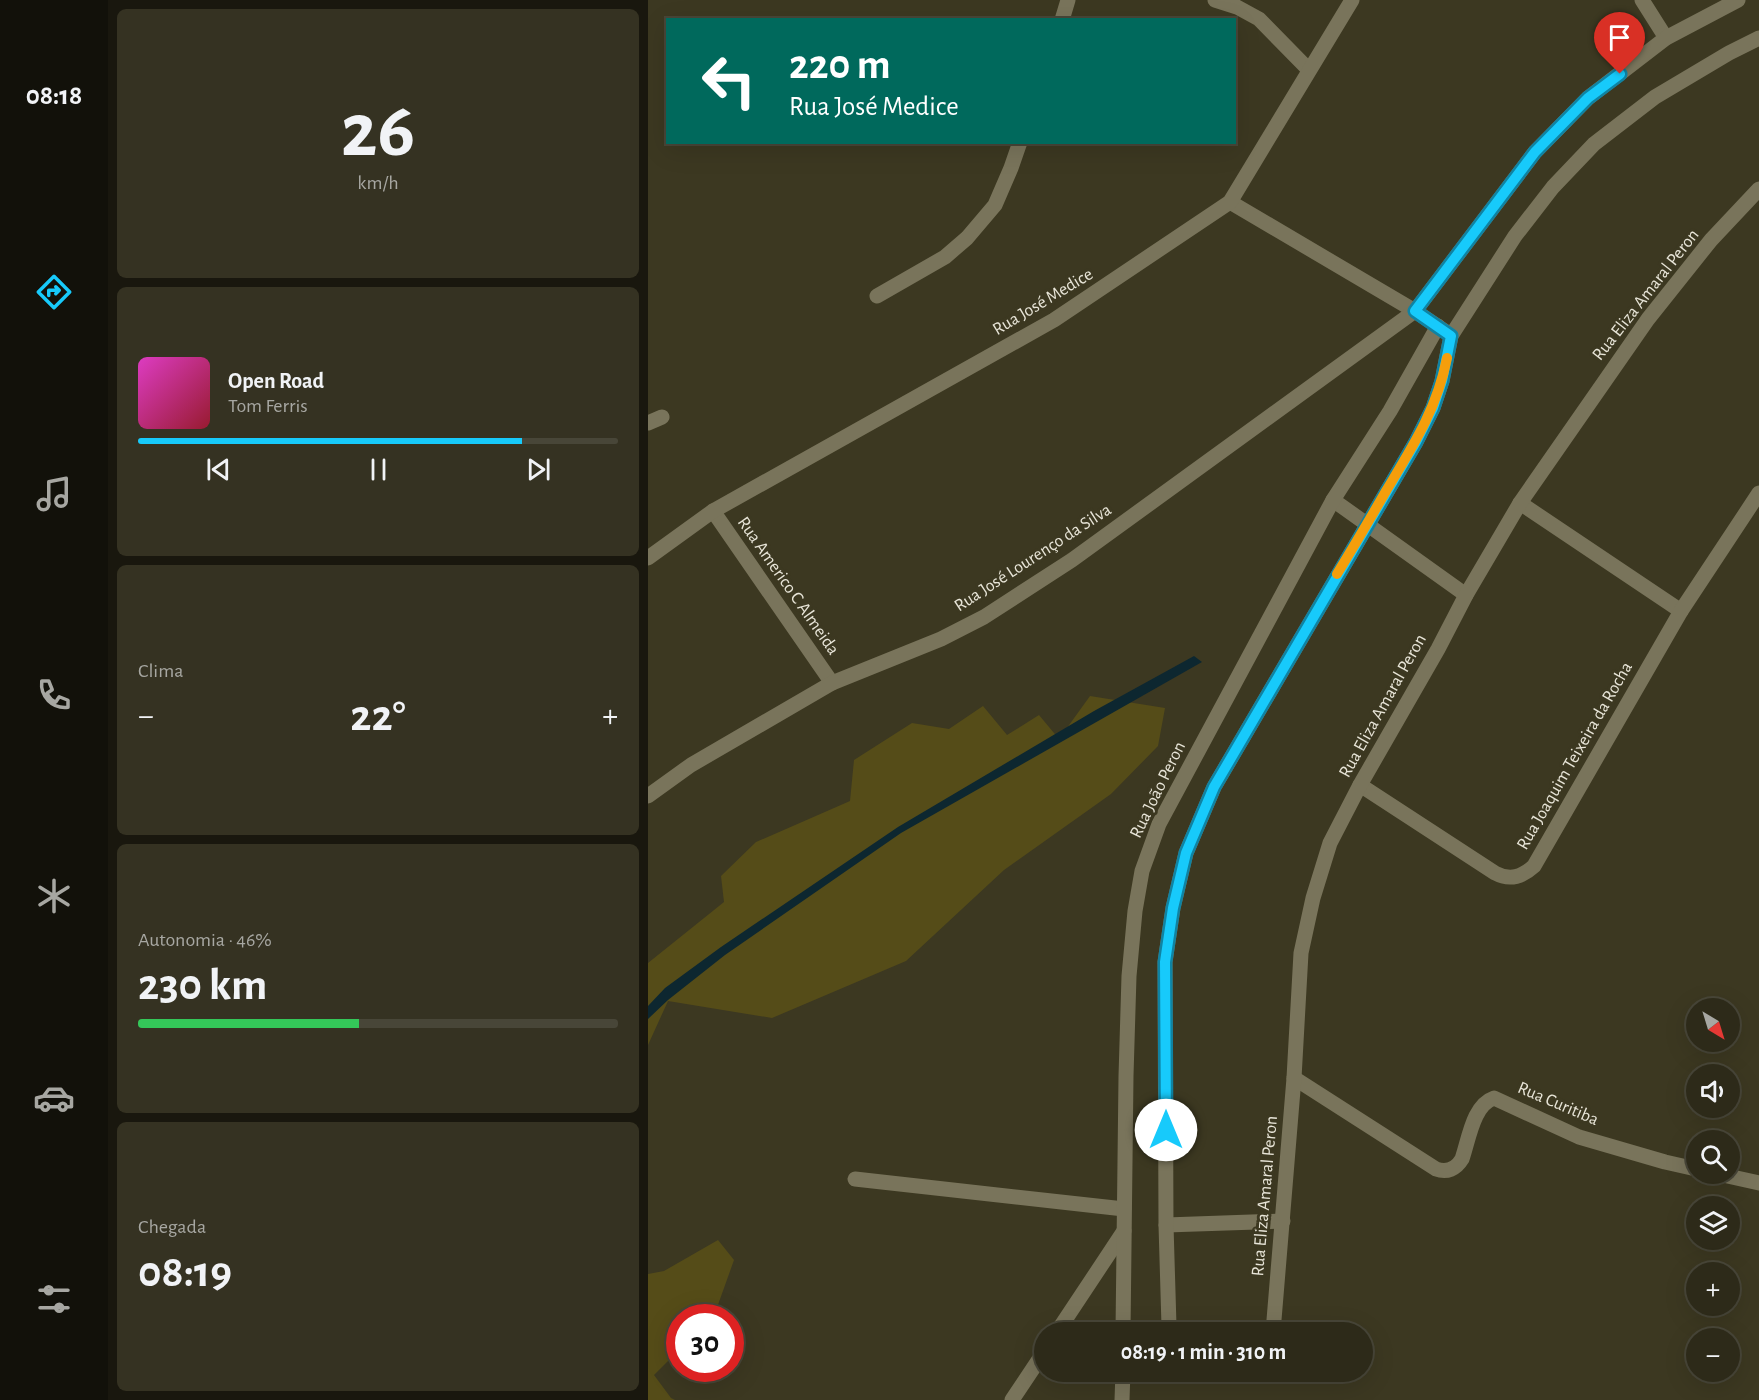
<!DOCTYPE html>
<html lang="pt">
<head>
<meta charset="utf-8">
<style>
	:root { --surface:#2d2a19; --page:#353222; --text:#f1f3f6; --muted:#a7a7a2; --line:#484638; --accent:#17cafb }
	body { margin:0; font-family:"Alegreya Sans",sans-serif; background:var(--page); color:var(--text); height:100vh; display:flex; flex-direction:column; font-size:22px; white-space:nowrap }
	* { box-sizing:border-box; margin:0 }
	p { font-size:20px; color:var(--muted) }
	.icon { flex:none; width:33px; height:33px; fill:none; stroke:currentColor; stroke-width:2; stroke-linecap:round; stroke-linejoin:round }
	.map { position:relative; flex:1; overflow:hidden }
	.panel { display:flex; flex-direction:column; gap:9px; padding:9px; background:#19170e; width:540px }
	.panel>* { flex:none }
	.guide { position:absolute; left:18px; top:18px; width:570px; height:126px; border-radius:0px; box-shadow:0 6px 24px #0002,0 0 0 2px var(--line); background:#00695c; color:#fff; overflow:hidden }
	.needle { width:39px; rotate:142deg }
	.controls { position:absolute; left:1038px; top:998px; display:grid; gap:12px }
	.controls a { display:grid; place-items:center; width:54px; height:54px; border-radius:50%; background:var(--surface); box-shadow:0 6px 24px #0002,0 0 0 2px var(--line); font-size:30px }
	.speed { position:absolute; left:18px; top:1304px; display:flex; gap:12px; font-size:30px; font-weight:700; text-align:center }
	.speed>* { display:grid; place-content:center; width:78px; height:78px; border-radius:50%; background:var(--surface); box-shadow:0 6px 24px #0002,0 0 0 2px var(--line); line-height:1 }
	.speed .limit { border:9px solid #d22; background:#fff; color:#111 }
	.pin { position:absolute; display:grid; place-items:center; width:51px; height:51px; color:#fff; margin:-62px -26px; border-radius:50% 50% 50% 0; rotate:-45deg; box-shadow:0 0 6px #0007 }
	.pin .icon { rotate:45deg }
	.me { position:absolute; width:66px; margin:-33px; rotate:0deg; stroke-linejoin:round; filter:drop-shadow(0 0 4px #0008) }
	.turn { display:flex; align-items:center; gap:21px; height:126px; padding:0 24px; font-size:27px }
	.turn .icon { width:78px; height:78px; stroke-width:2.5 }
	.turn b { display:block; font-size:42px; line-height:51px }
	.big { font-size:45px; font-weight:700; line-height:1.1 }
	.panel .card { flex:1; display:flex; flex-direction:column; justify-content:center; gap:9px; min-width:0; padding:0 21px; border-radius:9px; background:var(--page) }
	.panel .dial { align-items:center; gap:0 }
	.dial b { font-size:78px; line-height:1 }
	.song { display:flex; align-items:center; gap:18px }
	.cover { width:72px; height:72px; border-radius:9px; background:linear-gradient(135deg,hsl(310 70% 55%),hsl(350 70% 35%)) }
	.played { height:6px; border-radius:3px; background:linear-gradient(90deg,var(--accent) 80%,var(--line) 80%) }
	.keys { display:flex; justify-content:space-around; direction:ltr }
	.heat { display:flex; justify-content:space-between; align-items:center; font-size:33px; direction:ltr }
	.charge { height:9px; border-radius:4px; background:linear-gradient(90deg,#34c759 46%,var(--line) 0) }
	.trip { position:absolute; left:386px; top:1322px; width:339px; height:60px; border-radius:30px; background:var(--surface); box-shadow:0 6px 24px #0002,0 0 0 2px var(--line); font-weight:700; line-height:60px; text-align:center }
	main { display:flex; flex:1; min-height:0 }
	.dock { display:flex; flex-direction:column; width:108px; justify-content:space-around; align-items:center; background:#12110a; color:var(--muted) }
	.dock .icon { width:42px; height:42px }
	.dock .selected { color:var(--accent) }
	.dock b { font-size:27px; color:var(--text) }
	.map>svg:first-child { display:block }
	.green { fill:#554c18 }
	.water { fill:#0d2730 }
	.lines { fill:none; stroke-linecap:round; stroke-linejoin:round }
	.minor { stroke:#79745b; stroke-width:15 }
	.route-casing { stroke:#0f83a3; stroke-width:15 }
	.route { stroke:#17cafb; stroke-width:10 }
	.slow { stroke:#f59e0b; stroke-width:10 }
	.labels { text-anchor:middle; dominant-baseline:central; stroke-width:6; stroke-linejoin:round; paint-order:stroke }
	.street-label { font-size:18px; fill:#e8e5d8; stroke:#3c3821 }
</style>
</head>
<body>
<main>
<nav class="dock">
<b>08:18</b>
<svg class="icon selected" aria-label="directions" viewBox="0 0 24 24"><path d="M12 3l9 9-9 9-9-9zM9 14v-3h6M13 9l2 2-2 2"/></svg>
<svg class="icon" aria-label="music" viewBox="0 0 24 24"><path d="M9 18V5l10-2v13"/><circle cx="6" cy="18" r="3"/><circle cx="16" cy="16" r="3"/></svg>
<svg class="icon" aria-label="phone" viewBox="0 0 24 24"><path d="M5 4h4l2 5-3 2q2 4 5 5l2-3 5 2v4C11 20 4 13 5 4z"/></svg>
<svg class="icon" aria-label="climate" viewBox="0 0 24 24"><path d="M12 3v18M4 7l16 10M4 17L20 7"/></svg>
<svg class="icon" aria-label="car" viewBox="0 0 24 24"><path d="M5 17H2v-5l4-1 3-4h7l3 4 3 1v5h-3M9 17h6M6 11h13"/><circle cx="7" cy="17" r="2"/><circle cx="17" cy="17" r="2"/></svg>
<svg class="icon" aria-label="filters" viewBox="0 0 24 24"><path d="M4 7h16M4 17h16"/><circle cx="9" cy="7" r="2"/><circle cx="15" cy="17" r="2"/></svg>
</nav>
<section class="panel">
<div class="card dial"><b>26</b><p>km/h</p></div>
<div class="card">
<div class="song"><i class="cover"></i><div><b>Open Road</b><p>Tom Ferris</p></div></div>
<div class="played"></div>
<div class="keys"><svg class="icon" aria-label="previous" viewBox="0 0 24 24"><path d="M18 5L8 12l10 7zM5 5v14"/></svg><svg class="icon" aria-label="pause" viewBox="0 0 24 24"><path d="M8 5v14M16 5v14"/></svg><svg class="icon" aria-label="next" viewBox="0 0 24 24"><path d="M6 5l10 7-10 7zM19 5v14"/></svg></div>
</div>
<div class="card"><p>Clima</p>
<div class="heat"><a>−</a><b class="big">22°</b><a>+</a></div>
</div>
<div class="card"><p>Autonomia · 46%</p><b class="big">230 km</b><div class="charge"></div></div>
<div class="card"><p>Chegada</p><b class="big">08:19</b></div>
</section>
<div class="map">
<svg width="1111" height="1400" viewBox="0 0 1111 1400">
	<rect width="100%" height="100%" fill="#3c3821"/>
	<g class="green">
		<polygon points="442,696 517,708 510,746 463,794 356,870 258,961 124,1018 20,1001 0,1045 0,963 76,902 73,876 108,842 202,801 206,760 264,723 301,729 335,706 359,735 391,715 411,739"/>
		<polygon points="70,1240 86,1260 66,1316 32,1317 31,1350 6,1375 23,1398 27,1400 0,1400 0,1274 16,1271"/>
	</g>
	<polygon class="water" points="546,656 554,662 253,833 77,955 20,1000 0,1019 0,1006 17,988 73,947 250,827 446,711"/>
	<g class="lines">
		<g class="minor">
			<polyline points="567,0 589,7 611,19 661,70"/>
			<polyline points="994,0 1018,38"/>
			<polyline points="414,20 420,0"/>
			<polyline points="582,202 767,311 798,332"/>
			<polyline points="229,296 297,257 319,238 347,205 363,168 372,142"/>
			<polyline points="0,423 14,417"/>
			<polyline points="685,500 818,595"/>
			<polyline points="872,503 1033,611"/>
			<polyline points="65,511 184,683"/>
			<polyline points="0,558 65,511 406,320 582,202 704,0"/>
			<path d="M712 785 847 873C862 881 874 877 886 866L1033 611 1111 493"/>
			<polyline points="0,796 43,765 184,683 293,639 336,617 424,560 767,311 887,152 940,98 1018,38 1090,0"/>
			<path d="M646 1078 788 1169C799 1173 808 1169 814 1159 821 1139 825 1105 846 1098L931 1137 1017 1162 1048 1169"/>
			<polyline points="1066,1173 1111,1183"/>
			<polyline points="207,1179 476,1209"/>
			<polyline points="518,1225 635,1221"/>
			<polyline points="521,1326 518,1225 517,962 525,908 538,853 566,787 768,442 785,408 794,381 803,336 867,236 905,187 946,144 1007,97 1081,53 1111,38"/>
			<polyline points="409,1332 476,1231"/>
			<polyline points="475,1332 478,1076 481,976 487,911 494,871 511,824 685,500 742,411 790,326"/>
			<polyline points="625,1332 646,1078 653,953 665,898 682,843 712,785 790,649 818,595 872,503 1000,319 1063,240 1111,189"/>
			<polyline points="364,1400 396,1352"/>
			<polyline points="474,1400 475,1371"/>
		</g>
	</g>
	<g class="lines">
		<g class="route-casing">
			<polyline id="route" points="518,1130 517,962 525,908 538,853 566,787 768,442 785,408 794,381 803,336 767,311 887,152 940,98 972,74"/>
		</g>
		<use href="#route" class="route"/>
		<path class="slow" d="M689 574C706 546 722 519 738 491 765 446 789 409 799 358"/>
	</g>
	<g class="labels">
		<g class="street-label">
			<text transform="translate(998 295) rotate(-52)">Rua Eliza Amaral Peron</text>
			<text transform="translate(395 302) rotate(-31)">Rua José Medice</text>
			<text transform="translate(385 558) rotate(-33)">Rua José Lourenço da Silva</text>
			<text transform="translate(140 586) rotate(55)">Rua Americo C Almeida</text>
			<text transform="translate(735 706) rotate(-61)">Rua Eliza Amaral Peron</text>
			<text transform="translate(927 756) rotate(-60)">Rua Joaquim Teixeira da Rocha</text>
			<text transform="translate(510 790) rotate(-64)">Rua João Peron</text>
			<text transform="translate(910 1104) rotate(23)">Rua Curitiba</text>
			<text transform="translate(617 1196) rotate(-85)">Rua Eliza Amaral Peron</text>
		</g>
	</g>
</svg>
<div class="controls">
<a><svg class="needle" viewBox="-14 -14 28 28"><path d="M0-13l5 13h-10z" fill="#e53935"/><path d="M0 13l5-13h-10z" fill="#a7a7a2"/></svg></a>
<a><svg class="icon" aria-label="sound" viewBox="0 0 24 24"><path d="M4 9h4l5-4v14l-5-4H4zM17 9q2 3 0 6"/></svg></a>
<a><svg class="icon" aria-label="search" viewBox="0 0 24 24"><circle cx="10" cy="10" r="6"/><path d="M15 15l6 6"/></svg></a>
<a><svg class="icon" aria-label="layers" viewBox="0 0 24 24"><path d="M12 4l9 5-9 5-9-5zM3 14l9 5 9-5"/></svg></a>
<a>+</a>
<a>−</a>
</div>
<div class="speed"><div class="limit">30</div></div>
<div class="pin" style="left:972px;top:74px;background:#d93025"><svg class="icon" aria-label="arrive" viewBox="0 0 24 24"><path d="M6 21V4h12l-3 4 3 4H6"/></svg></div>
<svg class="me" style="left:518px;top:1130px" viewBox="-20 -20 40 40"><circle r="19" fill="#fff"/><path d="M0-13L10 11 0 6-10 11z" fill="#17cafb"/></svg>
<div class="trip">08:19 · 1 min · 310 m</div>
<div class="guide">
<div class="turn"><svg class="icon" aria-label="left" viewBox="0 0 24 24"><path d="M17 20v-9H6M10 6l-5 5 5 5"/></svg><div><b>220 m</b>Rua José Medice</div></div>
</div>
</div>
</main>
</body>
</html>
